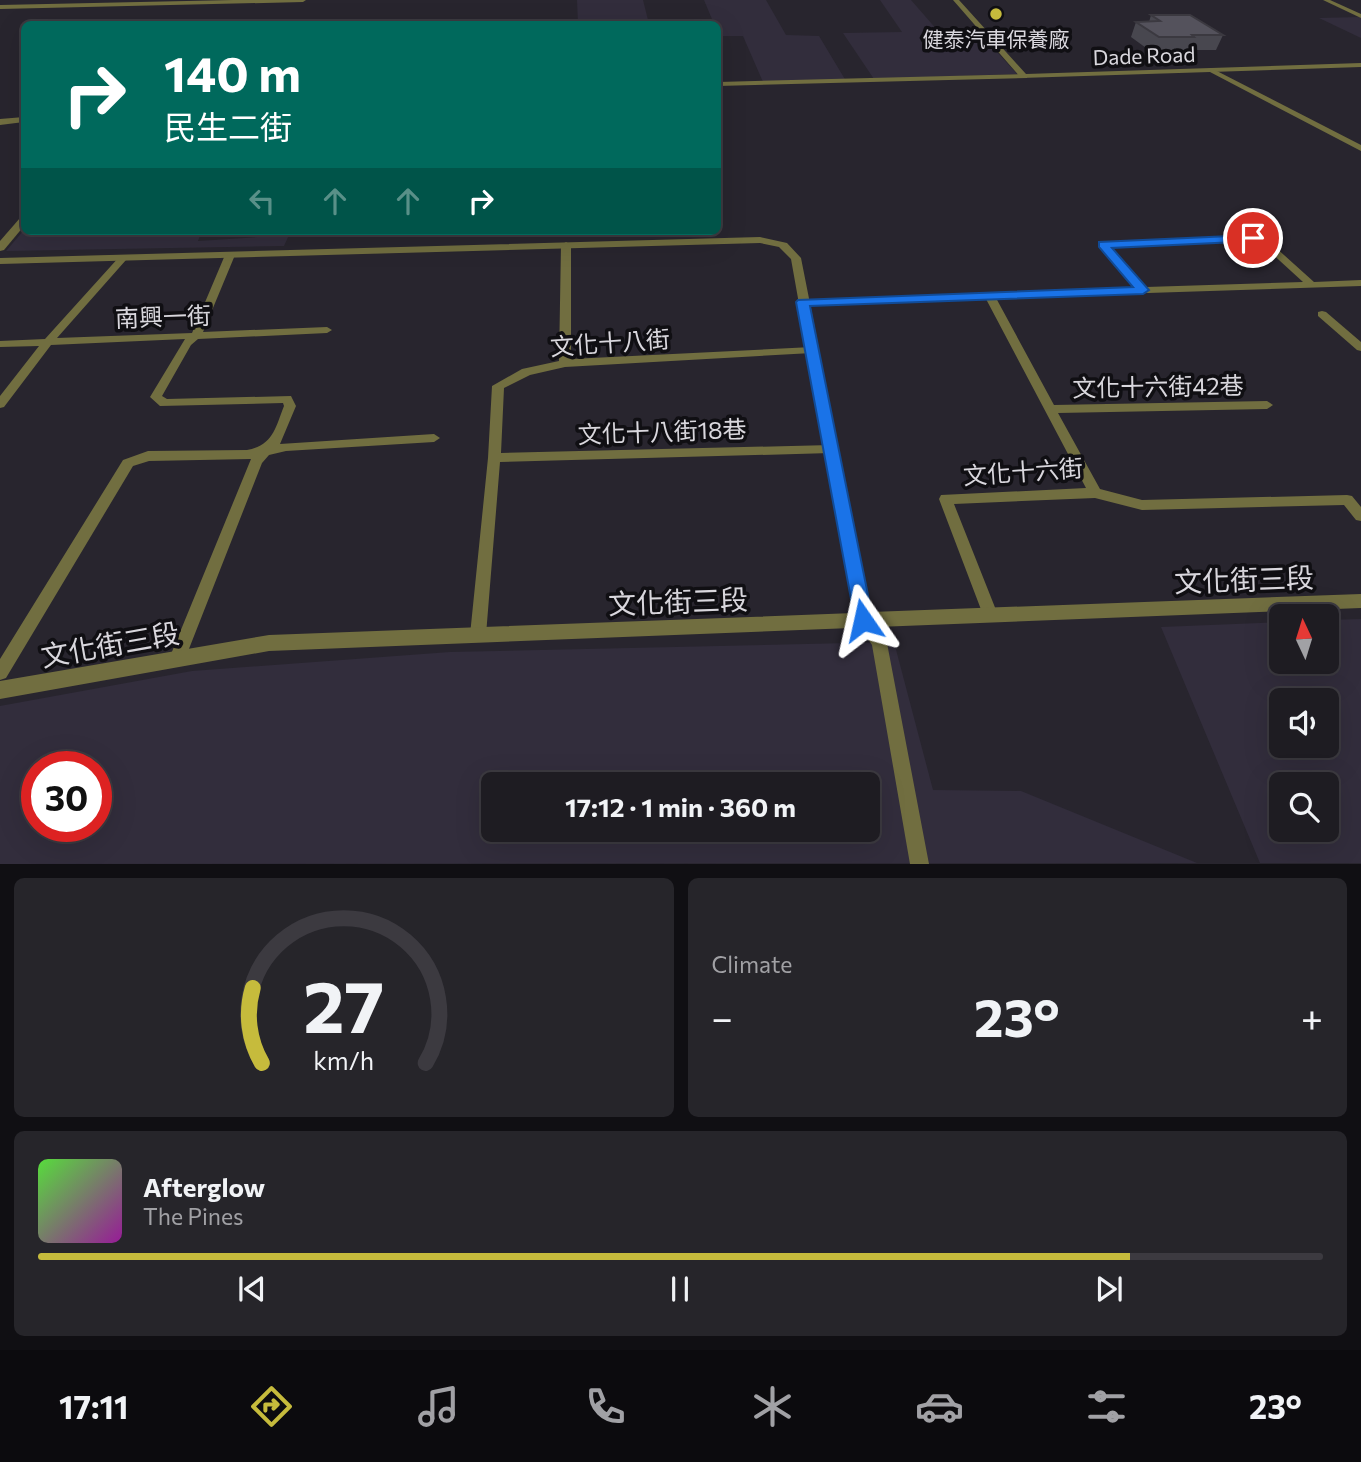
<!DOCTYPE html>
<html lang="en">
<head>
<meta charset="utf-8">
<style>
	:root { --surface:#1e1c22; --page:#26252a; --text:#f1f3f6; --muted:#a1a1a5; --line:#3c3a40; --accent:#c6bb3c }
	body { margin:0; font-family:Commissioner,"Noto Sans TC",sans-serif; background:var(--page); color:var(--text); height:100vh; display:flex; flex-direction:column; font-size:26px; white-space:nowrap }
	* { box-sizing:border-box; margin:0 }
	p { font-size:23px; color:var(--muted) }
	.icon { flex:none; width:38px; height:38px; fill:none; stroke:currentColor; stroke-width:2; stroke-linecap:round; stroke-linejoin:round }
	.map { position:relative; height:864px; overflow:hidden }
	.drawer { display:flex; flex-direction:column; gap:14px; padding:14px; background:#100f13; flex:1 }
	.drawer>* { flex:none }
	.banner { position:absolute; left:21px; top:21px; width:700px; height:214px; border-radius:10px; box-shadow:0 7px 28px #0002,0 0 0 2px var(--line); background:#00695c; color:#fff; overflow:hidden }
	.needle { width:46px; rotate:356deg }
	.buttons { position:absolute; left:1269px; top:604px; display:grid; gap:14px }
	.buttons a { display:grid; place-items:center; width:70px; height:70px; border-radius:10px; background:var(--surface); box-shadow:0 7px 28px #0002,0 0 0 2px var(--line); font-size:35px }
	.speed { position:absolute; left:21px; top:751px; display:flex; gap:14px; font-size:35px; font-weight:700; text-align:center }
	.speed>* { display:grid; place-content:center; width:91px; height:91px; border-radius:50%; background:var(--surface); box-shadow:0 7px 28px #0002,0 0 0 2px var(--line); line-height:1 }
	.speed .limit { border:10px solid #d22; background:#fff; color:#111 }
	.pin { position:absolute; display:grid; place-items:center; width:60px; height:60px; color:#fff; margin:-30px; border:4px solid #fff; border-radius:50%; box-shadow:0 2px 7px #0007 }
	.me { position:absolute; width:77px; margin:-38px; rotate:349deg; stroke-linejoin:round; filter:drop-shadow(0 0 5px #0008) }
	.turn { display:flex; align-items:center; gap:24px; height:147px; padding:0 28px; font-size:32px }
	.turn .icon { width:91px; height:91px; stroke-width:2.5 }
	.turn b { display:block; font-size:49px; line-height:60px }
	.lanes { display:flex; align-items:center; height:66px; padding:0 28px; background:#0003; justify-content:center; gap:35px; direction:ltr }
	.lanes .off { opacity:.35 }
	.big { font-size:52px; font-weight:700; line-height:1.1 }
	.drawer .widget { flex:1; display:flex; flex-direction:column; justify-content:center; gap:10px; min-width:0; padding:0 24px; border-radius:10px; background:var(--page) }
	.drawer .dial { align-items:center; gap:0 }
	.dial svg { height:182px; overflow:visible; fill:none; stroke:var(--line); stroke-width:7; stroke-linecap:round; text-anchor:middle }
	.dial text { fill:var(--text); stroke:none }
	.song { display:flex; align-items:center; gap:21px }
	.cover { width:84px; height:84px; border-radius:10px; background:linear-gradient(135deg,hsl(110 70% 55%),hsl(300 70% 35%)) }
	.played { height:7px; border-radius:4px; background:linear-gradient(90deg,var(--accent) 85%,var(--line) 85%) }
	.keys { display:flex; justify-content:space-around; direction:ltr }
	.heat { display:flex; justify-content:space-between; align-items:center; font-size:38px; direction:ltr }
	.drawer .tiles { flex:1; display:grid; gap:14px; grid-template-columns:1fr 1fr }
	.widget:last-child { grid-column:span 2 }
	.trip { position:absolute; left:481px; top:772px; width:399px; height:70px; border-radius:10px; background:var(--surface); box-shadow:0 7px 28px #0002,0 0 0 2px var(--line); font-weight:700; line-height:70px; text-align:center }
	.tabs { display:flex; height:112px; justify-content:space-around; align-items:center; background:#0c0b0e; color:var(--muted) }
	.tabs .icon { width:49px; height:49px }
	.tabs .selected { color:var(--accent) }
	.tabs b { font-size:32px; color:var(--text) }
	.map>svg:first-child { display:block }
	.built { fill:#322d3c; fill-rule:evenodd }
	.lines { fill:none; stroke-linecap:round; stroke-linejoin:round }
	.service { fill:#716e40; fill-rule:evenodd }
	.minor { fill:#716e40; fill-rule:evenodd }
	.tertiary { fill:#716e40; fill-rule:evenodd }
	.wall { fill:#48474f }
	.building { fill:#54525c; stroke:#3b3940; stroke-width:2 }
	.route { fill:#1a73e8; stroke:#114b97; stroke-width:2 }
	.poi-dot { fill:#c6bb3c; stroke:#100f13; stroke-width:2.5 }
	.labels { text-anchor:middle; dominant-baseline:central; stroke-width:7; stroke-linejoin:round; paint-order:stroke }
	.far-poi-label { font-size:21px; fill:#d9d7dd; stroke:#100f13 }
	.far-street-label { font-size:21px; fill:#d9d7dd; stroke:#100f13 }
	.street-label { font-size:24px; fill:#d9d7dd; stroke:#100f13 }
	.near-street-label { font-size:28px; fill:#d9d7dd; stroke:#100f13 }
</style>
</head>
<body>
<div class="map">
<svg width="1361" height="864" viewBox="0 0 1361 864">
	<rect width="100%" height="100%" fill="#28252e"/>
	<g class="built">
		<polygon points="577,0 643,0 649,24 578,24"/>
		<polygon points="704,0 766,0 786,35 819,36 846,81 763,82 743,36 719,36 718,24 714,24"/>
		<polygon points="880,0 911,0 938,31 976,29 1017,74 874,79 843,33 902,32"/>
		<polygon points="1361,17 1361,38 1319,18"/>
		<polygon points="24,230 202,231 198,241 289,235 284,246 6,251"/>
		<path d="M1361 619V863H1260L1161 627 1281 622V662H1326L1327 620ZM1326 700V746H1281V700ZM1326 784V830H1281V784Z"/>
		<path d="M894 642 933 790 1021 791 1197 863 0 864V706L192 671 450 652ZM37 766H96V826H37ZM494 784H868V830H494Z"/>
	</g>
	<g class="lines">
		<g class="service">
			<polygon points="233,0 306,0 303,2 0,9 0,5"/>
			<polygon points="1323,0 1330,0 1361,14 1361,18"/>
			<path d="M1253 235 1274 246 1314 282 1361 280V286L996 298 1054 405 1267 401 1273 405 1267 409 1058 413 1100 489 1142 500 1347 495 1352 496 1361 507V521L1356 520 1344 505 1142 510 1095 498 954 504 998 615 995 620 990 622 985 620 939 499 941 495 1086 488 986 299 803 305 798 302 799 300 1136 288 1100 246V242ZM1251 241 1268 250 1303 282 1146 287 1110 246Z"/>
			<polygon points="566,242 571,245 571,359 812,347 817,350 812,353 565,367 530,375 504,388 501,453 831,445 837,449 831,453 500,462 486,635 483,640 478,642 473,640 470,635 488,458 492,386 522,369 559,361 561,245"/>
			<path d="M230 252 235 255 203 332 327 327 332 330 327 333 198 339 191 345 162 396 167 399 291 396 296 406 280 444 434 434 440 438 434 442 286 451 269 455 262 463 185 659 183 664 177 666 171 664 169 659 251 459 149 461 133 466 6 678 0 680V659L123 460 148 451 247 450C273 445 275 429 284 406L283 403 160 406 150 397 185 339 51 345 4 407 0 408V396L39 346 0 347V341L45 339 120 256 123 255 128 258 126 260 57 338 192 333 225 255Z"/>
			<polygon points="1322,311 1326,312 1361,342 1361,351 1357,350 1318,316 1318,312"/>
			<polygon points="864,613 869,615 887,643 929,864 910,864 872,645 856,620 859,615"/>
		</g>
		<g class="minor">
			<polygon points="1361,63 1361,67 1211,72 1207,70 1211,68"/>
			<polygon points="1024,74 1027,74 1027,78 718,86 718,82"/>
			<polygon points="24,117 24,122 0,125 0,119"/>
			<polygon points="24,217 24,226 4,250 0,251 0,241 20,218"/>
			<polygon points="760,237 787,243 801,258 871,612 1361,594 1361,608 269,651 0,699 0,681 269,635 854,613 791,259 779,247 760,243 0,264 0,258"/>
		</g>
		<polygon class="tertiary" points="953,0 959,0 1026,74 1211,68 1361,145 1361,151 1210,72 1021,78"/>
	</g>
	<polygon class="wall" points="1151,15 1223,35 1216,50 1189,50 1188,52 1153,53 1131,37 1136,22 1149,22"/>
	<polygon class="building" points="1151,15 1190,15 1223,35 1192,35 1194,37 1159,37 1136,22 1160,21"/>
	<polygon class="route" points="1253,235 1257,236 1257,241 1112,248 1149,290 1143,294 810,306 873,620 870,626 863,629 856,626 796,302 798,300 1133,287 1099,247 1099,242"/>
	<circle class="poi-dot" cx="996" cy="14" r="7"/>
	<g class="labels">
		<g class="far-poi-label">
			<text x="996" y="38">健泰汽車保養廠</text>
		</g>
		<g class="far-street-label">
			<text transform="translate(1144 55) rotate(-2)">Dade Road</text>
		</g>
		<g class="street-label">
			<text transform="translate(163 316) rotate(-2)">南興一街</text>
			<text transform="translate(610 342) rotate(-4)">文化十八街</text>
			<text transform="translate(1158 386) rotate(-1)">文化十六街42巷</text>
			<text transform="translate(662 431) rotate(-2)">文化十八街18巷</text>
			<text transform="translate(1023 471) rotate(-4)">文化十六街</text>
		</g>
		<g class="near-street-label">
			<text transform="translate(1244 579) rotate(-2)">文化街三段</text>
			<text transform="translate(678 601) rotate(-2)">文化街三段</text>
			<text transform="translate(110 644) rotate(-10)">文化街三段</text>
		</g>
	</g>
</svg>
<div class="buttons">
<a><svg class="needle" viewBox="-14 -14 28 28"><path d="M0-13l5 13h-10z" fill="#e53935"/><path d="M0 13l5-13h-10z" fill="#a1a1a5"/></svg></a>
<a><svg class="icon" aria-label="sound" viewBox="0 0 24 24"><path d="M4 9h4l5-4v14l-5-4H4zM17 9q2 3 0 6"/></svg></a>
<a><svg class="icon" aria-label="search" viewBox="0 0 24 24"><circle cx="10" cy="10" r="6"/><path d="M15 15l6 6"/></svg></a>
</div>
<div class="speed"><div class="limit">30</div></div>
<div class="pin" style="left:1253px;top:238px;background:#d93025"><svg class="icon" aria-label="arrive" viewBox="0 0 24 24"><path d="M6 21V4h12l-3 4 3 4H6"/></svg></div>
<svg class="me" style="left:863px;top:620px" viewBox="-20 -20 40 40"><path d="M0-17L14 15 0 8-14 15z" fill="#1a73e8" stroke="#fff" stroke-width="4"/></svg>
<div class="trip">17:12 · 1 min · 360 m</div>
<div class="banner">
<div class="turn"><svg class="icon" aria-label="right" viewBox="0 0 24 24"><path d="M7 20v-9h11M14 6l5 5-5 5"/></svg><div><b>140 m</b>民生二街</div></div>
<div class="lanes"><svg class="icon off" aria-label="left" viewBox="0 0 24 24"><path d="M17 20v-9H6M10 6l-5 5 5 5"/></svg><svg class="icon off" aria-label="ahead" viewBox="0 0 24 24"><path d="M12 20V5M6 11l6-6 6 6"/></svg><svg class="icon off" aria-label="ahead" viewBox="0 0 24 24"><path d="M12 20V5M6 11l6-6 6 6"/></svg><svg class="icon" aria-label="right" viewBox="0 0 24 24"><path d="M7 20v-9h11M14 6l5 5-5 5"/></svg></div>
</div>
</div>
<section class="drawer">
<div class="tiles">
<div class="widget dial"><svg viewBox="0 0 100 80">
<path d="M14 69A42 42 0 1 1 86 69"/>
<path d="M14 69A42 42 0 0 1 10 36" stroke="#c6bb3c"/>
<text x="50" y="56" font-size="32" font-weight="700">27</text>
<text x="50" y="72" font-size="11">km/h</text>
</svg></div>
<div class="widget"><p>Climate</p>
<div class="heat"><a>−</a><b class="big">23°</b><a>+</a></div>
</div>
<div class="widget">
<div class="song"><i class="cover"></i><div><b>Afterglow</b><p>The Pines</p></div></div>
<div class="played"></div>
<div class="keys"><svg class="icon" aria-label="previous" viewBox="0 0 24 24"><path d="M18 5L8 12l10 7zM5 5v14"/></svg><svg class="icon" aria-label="pause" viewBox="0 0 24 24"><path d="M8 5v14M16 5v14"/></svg><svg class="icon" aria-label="next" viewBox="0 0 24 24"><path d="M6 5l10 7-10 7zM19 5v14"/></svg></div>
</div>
</div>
</section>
<nav class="tabs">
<b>17:11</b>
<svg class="icon selected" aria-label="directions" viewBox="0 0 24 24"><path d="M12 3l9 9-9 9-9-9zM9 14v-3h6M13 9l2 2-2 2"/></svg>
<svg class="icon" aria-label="music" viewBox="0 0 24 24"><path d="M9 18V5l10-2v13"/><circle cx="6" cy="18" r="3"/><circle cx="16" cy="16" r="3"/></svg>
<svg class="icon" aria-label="phone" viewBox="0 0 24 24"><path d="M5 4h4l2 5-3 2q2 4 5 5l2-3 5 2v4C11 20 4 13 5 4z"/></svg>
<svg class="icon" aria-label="climate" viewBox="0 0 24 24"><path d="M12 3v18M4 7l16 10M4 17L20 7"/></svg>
<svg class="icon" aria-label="car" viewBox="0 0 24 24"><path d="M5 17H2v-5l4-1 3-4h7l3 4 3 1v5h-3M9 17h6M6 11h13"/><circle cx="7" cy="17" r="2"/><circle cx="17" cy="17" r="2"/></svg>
<svg class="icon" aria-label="filters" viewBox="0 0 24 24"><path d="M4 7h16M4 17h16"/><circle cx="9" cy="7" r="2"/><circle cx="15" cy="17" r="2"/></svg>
<b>23°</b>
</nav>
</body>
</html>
